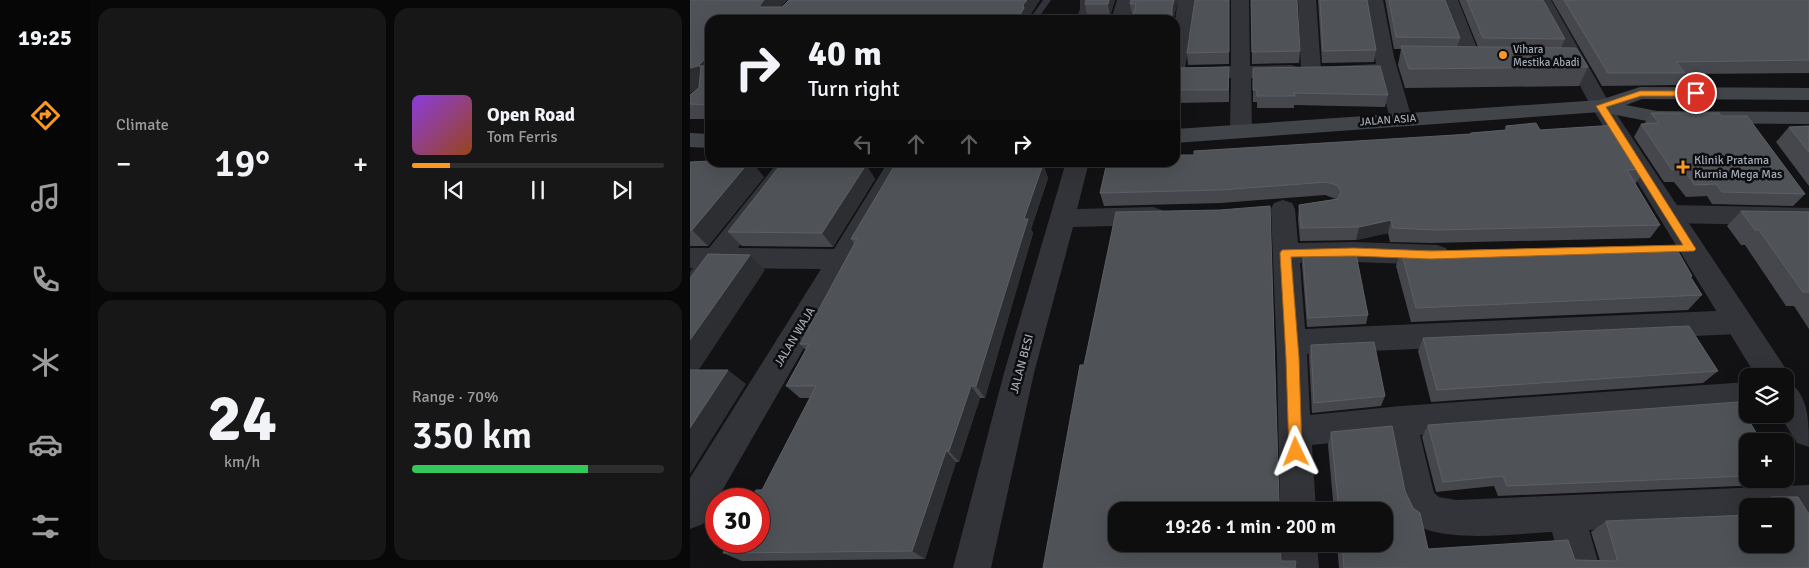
<!DOCTYPE html>
<html lang="en">
<head>
<meta charset="utf-8">
<style>
	:root { --surface:#0e0e0f; --page:#171718; --text:#f1f3f6; --muted:#9b9c9e; --line:#2e2e2f; --accent:#fb9822 }
	body { margin:0; font-family:Signika,sans-serif; background:var(--page); color:var(--text); height:100vh; display:flex; flex-direction:column; font-size:19px; white-space:nowrap }
	* { box-sizing:border-box; margin:0 }
	p { font-size:16px; color:var(--muted) }
	.icon { flex:none; width:28px; height:28px; fill:none; stroke:currentColor; stroke-width:2; stroke-linecap:round; stroke-linejoin:round }
	.map { position:relative; flex:1; overflow:hidden }
	.panel { display:flex; flex-direction:column; gap:8px; padding:8px; background:#080808; width:600px }
	.panel>* { flex:none }
	.top-card { position:absolute; left:15px; top:15px; width:475px; height:152px; border-radius:15px; box-shadow:0 5px 20px #0002,0 0 0 1px var(--line); background:#0e0e0f; color:var(--text); overflow:hidden }
	.fabs { position:absolute; left:1049px; top:368px; display:grid; gap:10px }
	.fabs a { display:grid; place-items:center; width:55px; height:55px; border-radius:10px; background:var(--surface); box-shadow:0 5px 20px #0002,0 0 0 1px var(--line); font-size:25px }
	.speed { position:absolute; left:15px; top:488px; display:flex; gap:10px; font-size:25px; font-weight:700; text-align:center }
	.speed>* { display:grid; place-content:center; width:65px; height:65px; border-radius:50%; background:var(--surface); box-shadow:0 5px 20px #0002,0 0 0 1px var(--line); line-height:1 }
	.speed .limit { border:8px solid #d22; background:#fff; color:#111 }
	.pin { position:absolute; display:grid; place-items:center; width:42px; height:42px; color:#fff; margin:-21px; border:2px solid #fff; border-radius:50%; box-shadow:0 1px 5px #0007 }
	.me { position:absolute; width:55px; margin:-28px; rotate:358deg; stroke-linejoin:round; filter:drop-shadow(0 0 4px #0008) }
	.turn { display:flex; align-items:center; gap:18px; height:105px; padding:0 20px; font-size:22px }
	.turn .icon { width:65px; height:65px; stroke-width:2.5 }
	.turn b { display:block; font-size:35px; line-height:42px }
	.lanes { display:flex; align-items:center; height:48px; padding:0 20px; background:#0003; justify-content:center; gap:25px; direction:ltr }
	.lanes .off { opacity:.35 }
	.big { font-size:38px; font-weight:600; line-height:1.1 }
	.panel .widget { flex:1; display:flex; flex-direction:column; justify-content:center; gap:8px; min-width:0; padding:0 18px; border-radius:15px; background:var(--page) }
	.panel .dial { align-items:center; gap:0 }
	.dial b { font-size:65px; line-height:1 }
	.song { display:flex; align-items:center; gap:15px }
	.cover { width:60px; height:60px; border-radius:8px; background:linear-gradient(135deg,hsl(270 70% 55%),hsl(20 70% 35%)) }
	.played { height:5px; border-radius:2px; background:linear-gradient(90deg,var(--accent) 15%,var(--line) 15%) }
	.keys { display:flex; justify-content:space-around; direction:ltr }
	.heat { display:flex; justify-content:space-between; align-items:center; font-size:28px; direction:ltr }
	.charge { height:8px; border-radius:4px; background:linear-gradient(90deg,#34c759 70%,var(--line) 0) }
	.panel .tiles { flex:1; display:grid; gap:8px; grid-template-columns:repeat(2,1fr) }
	.trip { position:absolute; left:418px; top:502px; width:285px; height:50px; border-radius:15px; background:var(--surface); box-shadow:0 5px 20px #0002,0 0 0 1px var(--line); font-weight:600; line-height:50px; text-align:center }
	main { display:flex; flex:1; min-height:0 }
	.dock { display:flex; flex-direction:column; width:90px; justify-content:space-around; align-items:center; background:#060606; color:var(--muted) }
	.dock .icon { width:35px; height:35px }
	.dock .current { color:var(--accent) }
	.dock b { font-size:22px; color:var(--text) }
	.map>svg:first-child { display:block }
	.lines { fill:none; stroke-linecap:round; stroke-linejoin:round }
	.service { fill:#333439; fill-rule:evenodd }
	.minor { fill:#333439; fill-rule:evenodd }
	.tertiary { fill:#333439; fill-rule:evenodd }
	.secondary { fill:#414449; fill-rule:evenodd }
	.wall { fill:#45474c }
	.shaded-wall { fill:#2c2e31 }
	.building { fill:#4f5257; stroke:#5c6066 }
	.route { fill:#fb9822; stroke:#a36316 }
	.poi-dot { fill:#fb9822; stroke:#0d0d0f; stroke-width:2 }
	.labels { text-anchor:middle; dominant-baseline:central; stroke-width:5; stroke-linejoin:round; paint-order:stroke }
	.far-poi-label { font-size:11px; fill:#a2aab5; stroke:#0d0d0f; text-anchor:start }
	.far-street-label { font-size:11px; fill:#a2aab5; stroke:#0d0d0f }
	.poi-label { font-size:12px; fill:#a2aab5; stroke:#0d0d0f; text-anchor:start }
	.street-label { font-size:12px; fill:#a2aab5; stroke:#0d0d0f }
</style>
</head>
<body>
<main>
<nav class="dock">
<b>19:25</b>
<svg class="icon current" aria-label="directions" viewBox="0 0 24 24"><path d="M12 3l9 9-9 9-9-9zM9 14v-3h6M13 9l2 2-2 2"/></svg>
<svg class="icon" aria-label="music" viewBox="0 0 24 24"><path d="M9 18V5l10-2v13"/><circle cx="6" cy="18" r="3"/><circle cx="16" cy="16" r="3"/></svg>
<svg class="icon" aria-label="phone" viewBox="0 0 24 24"><path d="M5 4h4l2 5-3 2q2 4 5 5l2-3 5 2v4C11 20 4 13 5 4z"/></svg>
<svg class="icon" aria-label="climate" viewBox="0 0 24 24"><path d="M12 3v18M4 7l16 10M4 17L20 7"/></svg>
<svg class="icon" aria-label="car" viewBox="0 0 24 24"><path d="M5 17H2v-5l4-1 3-4h7l3 4 3 1v5h-3M9 17h6M6 11h13"/><circle cx="7" cy="17" r="2"/><circle cx="17" cy="17" r="2"/></svg>
<svg class="icon" aria-label="filters" viewBox="0 0 24 24"><path d="M4 7h16M4 17h16"/><circle cx="9" cy="7" r="2"/><circle cx="15" cy="17" r="2"/></svg>
</nav>
<section class="panel">
<div class="tiles">
<div class="widget"><p>Climate</p>
<div class="heat"><a>−</a><b class="big">19°</b><a>+</a></div>
</div>
<div class="widget">
<div class="song"><i class="cover"></i><div><b>Open Road</b><p>Tom Ferris</p></div></div>
<div class="played"></div>
<div class="keys"><svg class="icon" aria-label="previous" viewBox="0 0 24 24"><path d="M18 5L8 12l10 7zM5 5v14"/></svg><svg class="icon" aria-label="pause" viewBox="0 0 24 24"><path d="M8 5v14M16 5v14"/></svg><svg class="icon" aria-label="next" viewBox="0 0 24 24"><path d="M6 5l10 7-10 7zM19 5v14"/></svg></div>
</div>
<div class="widget dial"><b>24</b><p>km/h</p></div>
<div class="widget"><p>Range · 70%</p><b class="big">350 km</b><div class="charge"></div></div>
</div>
</section>
<div class="map">
<svg width="1119" height="568" viewBox="0 0 1119 568">
	<rect width="100%" height="100%" fill="#121214"/>
	<g class="lines">
		<g class="service">
			<polygon points="353,0 361,0 347,20 339,20"/>
			<polygon points="390,0 398,0 398,9 394,20 386,20 390,9"/>
		</g>
		<g class="minor">
			<polygon points="427,0 445,0 439,20 421,20"/>
			<polygon points="488,0 506,0 495,69 541,66 541,0 559,0 560,66 601,65 608,67 611,71 608,75 561,78 562,131 559,136 551,138 543,136 540,131 541,78 502,79 494,75 485,79 485,20"/>
			<polygon points="608,0 626,0 631,71 628,75 621,77 614,75 611,71"/>
			<polygon points="675,0 693,0 704,57 722,119 719,124 711,125 703,124 700,119 689,76 647,74 644,70 647,66 686,64"/>
			<polygon points="750,0 768,0 791,58 788,62 781,64 750,62 747,58 750,54 769,52"/>
			<polygon points="843,0 861,0 921,106 918,110 911,112 904,110 901,106"/>
			<polygon points="88,162 112,162 48,248 144,249 198,162 221,162 13,524 0,529 0,478 131,269 33,268 10,300 0,303 0,272 3,268 0,268 0,248 19,248"/>
			<polygon points="376,162 399,162 387,209 463,207 472,210 475,216 472,222 463,225 383,227 344,373 301,568 263,568 314,373"/>
			<path d="M593 200 602 203 605 209 608 243 664 242 747 245 756 248 760 255 756 262 747 265 664 262 610 263 615 329 1048 310 1058 314 1062 322 1058 330 1048 334 617 354 620 415 711 406 1058 382V410L730 435 744 493 749 497 766 500 1119 485V521L1095 522V506H1058V523L899 530 910 568H872L862 532C828 533 742 546 718 518 707 504 701 456 698 437L622 445 626 511H590L587 358 581 209 584 203Z"/>
			<polygon points="980,205 1119,208 1119,226 980,223 971,220 968,214 971,208"/>
			<polygon points="590,544 627,544 629,568 591,568"/>
		</g>
		<path class="tertiary" d="M911 100 918 102 921 106 1094 366 1098 376 1096 381C1119 392 1119 422 1119 447L1107 443 1089 414H1095V376H1066L901 106 904 102Z"/>
		<g class="secondary">
			<polygon points="950,87 1119,88 1119,100 952,99 936,105 967,111 1119,112 1119,124 967,123 911,112 485,143 485,129 910,100"/>
			<polygon points="0,133 20,134 20,148 0,147"/>
		</g>
	</g>
	<g class="wall">
		<polygon points="0,0 97,0 90,7 338,19 338,20 20,20 20,119 0,119 0,104 9,87 10,85 0,93"/>
		<polygon points="425,0 420,16 397,16 395,4"/>
		<polygon points="441,0 488,0 483,20 442,16 440,4"/>
		<polygon points="539,0 539,64 498,65 497,53"/>
		<polygon points="561,0 610,51 609,63 562,64"/>
		<polygon points="628,0 677,0 686,50 684,62 632,63"/>
		<polygon points="695,0 755,0 770,38 767,47 788,47 769,0 853,0 875,39 871,48 898,67 889,86 715,88 708,65 711,49 704,49"/>
		<polygon points="862,0 1119,0 1119,73 995,74 988,85 912,86"/>
		<polygon points="485,68 539,80 539,102 485,103"/>
		<polygon points="563,68 698,95 695,107 604,105 604,108 567,108 567,102 563,102"/>
		<polygon points="961,113 1031,116 1115,194 1103,206 1022,204 1017,196 996,197 984,182 974,182 944,137 951,124 954,124"/>
		<polygon points="816,126 850,130 955,169 946,183 945,183 970,225 960,238 741,243 700,242 698,233 666,240 610,241 608,219 609,205 646,199 635,195 531,203 414,206 410,193 504,155 780,134 781,133 815,131"/>
		<polygon points="1119,126 1119,186 1086,142 1099,127"/>
		<polygon points="0,162 74,177 18,246 0,246"/>
		<polygon points="227,162 315,162 316,164 353,164 358,178 341,229 343,233 295,398 290,398 269,462 266,462 235,559 52,561 33,553 72,490 120,398 110,398 96,386 116,350 110,344 164,244 161,239 225,165"/>
		<polygon points="136,165 176,165 185,179 143,247 52,246 38,232"/>
		<polygon points="1051,211 1119,212 1119,329 1104,306 1096,306 1055,245 1051,245 1037,226"/>
		<polygon points="711,250 1002,276 1001,278 1012,295 998,310 721,322 706,266"/>
		<polygon points="613,255 678,315 676,324 617,327 612,265"/>
		<polygon points="733,338 1028,371 1013,383 741,402 728,351"/>
		<polygon points="621,345 695,396 691,406 622,413 619,356"/>
		<polygon points="738,425 1058,441 1058,479 1084,479 1073,485 808,496 804,486 746,492 732,437"/>
		<polygon points="641,432 715,491 738,549 885,560 910,561 901,532 916,521 1058,544 1095,506 1063,506 1081,497 1118,513 1119,568 649,568 647,544 694,544 694,511 644,511 638,445"/>
	</g>
	<g class="shaded-wall">
		<polygon points="74,0 97,0 81,16 70,7 70,5"/>
		<polygon points="337,0 350,0 338,19 338,20 327,20 333,5"/>
		<polygon points="419,0 425,0 420,16 418,4"/>
		<polygon points="484,0 488,0 483,20 482,20 482,8"/>
		<polygon points="59,16 61,20 55,20"/>
		<polygon points="20,54 20,79 12,83 0,93 0,68"/>
		<polygon points="59,162 62,162 74,177 18,246 2,230"/>
		<polygon points="353,164 358,178 341,229 343,233 295,398 286,386 334,219"/>
		<polygon points="176,165 185,179 143,247 132,233"/>
		<polygon points="701,220 698,233 666,240 669,227"/>
		<polygon points="60,255 75,270 0,383 0,340"/>
		<polygon points="38,370 56,384 0,474 0,428"/>
		<polygon points="281,386 290,398 269,462 259,451"/>
		<polygon points="256,451 266,462 235,559 222,551"/>
	</g>
	<g class="building">
		<polygon points="0,0 74,0 70,5 70,7 92,7 99,0 337,0 333,5 334,8 327,20 123,20 127,16 59,16 55,20 20,20 20,54 8,66 0,68"/>
		<polygon points="396,0 419,0 418,4 395,4"/>
		<polygon points="441,0 484,0 482,8 482,20 442,20 446,4 440,4"/>
		<polygon points="505,0 539,0 539,52 497,53"/>
		<polygon points="561,0 607,0 610,51 562,52"/>
		<polygon points="630,0 677,0 686,50 633,51"/>
		<polygon points="699,0 755,0 770,38 706,37"/>
		<polygon points="777,0 853,0 875,39 793,38"/>
		<polygon points="874,0 1119,0 1119,60 986,62 995,73 918,73"/>
		<polygon points="711,46 886,48 898,67 719,69"/>
		<polygon points="9,66 20,66 20,105 0,104 0,95 9,87 11,67"/>
		<polygon points="690,66 698,95 604,93 605,96 567,96 567,90 563,90 563,68"/>
		<polygon points="539,67 538,90 485,90 485,68"/>
		<polygon points="961,113 1029,113 1031,116 1057,116 1115,194 1032,192 1026,184 1005,185 993,169 982,170 951,124 969,123"/>
		<polygon points="846,123 850,130 926,125 955,169 937,170 970,225 746,230 703,228 701,220 669,227 611,228 609,205 648,199 651,192 648,186 637,182 530,190 410,193 417,162 485,162 485,155 504,155 504,151 781,134 781,133 816,130 816,126"/>
		<polygon points="1119,126 1119,152 1099,127"/>
		<polygon points="20,161 20,162 59,162 2,230 0,230 0,162"/>
		<polygon points="227,162 314,162 313,164 353,164 334,219 338,219 286,386 281,386 259,451 256,451 222,551 33,553 39,541 69,541 69,499 61,499 66,490 72,490 126,386 96,386 119,344 110,344 167,239 161,239 205,165 225,165"/>
		<polygon points="92,163 135,163 133,165 176,165 132,233 38,232"/>
		<polygon points="580,206 589,501 591,502 608,502 608,511 426,511 426,544 590,544 591,561 606,561 605,568 353,568 390,365 394,365 426,212 530,210"/>
		<polygon points="1051,211 1119,212 1119,292 1113,292 1069,230 1065,230"/>
		<polygon points="985,246 1002,276 1000,276 1012,295 726,308 711,250 747,251"/>
		<polygon points="18,254 60,255 0,340 0,278"/>
		<polygon points="666,254 678,315 618,318 613,255"/>
		<polygon points="999,326 1028,371 747,390 733,338"/>
		<polygon points="684,342 695,396 624,403 621,345"/>
		<polygon points="0,370 38,370 0,428"/>
		<polygon points="1048,402 1071,441 1058,441 1058,476 817,486 813,476 753,482 738,425"/>
		<polygon points="702,426 715,491 723,508 730,513 738,549 878,540 885,560 926,561 927,558 916,521 1058,515 1058,544 1095,544 1095,506 1081,506 1081,497 1108,497 1118,513 1119,513 1119,568 654,568 652,544 694,544 694,511 649,511 641,432"/>
	</g>
	<polygon class="route" points="950,91 1006,91 1010,93 1006,96 951,96 916,107 1004,246 1006,249 1004,251 741,259 664,256 601,257 609,358 612,452 610,456 606,458 601,456 599,452 596,358 590,253 592,250 664,248 741,251 993,245 906,106"/>
	<g class="poi-dot">
		<circle cx="813" cy="55" r="5"/>
		<path d="M990.5 159.5h5v5h5v5h-5v5h-5v-5h-5v-5h5z"/>
	</g>
	<g class="labels">
		<g class="far-poi-label">
			<text x="823" y="49">Vihara<tspan x="823" dy="13">Mestika Abadi</tspan></text>
		</g>
		<g class="far-street-label">
			<text transform="translate(698 120) rotate(-4)">JALAN ASIA</text>
		</g>
		<g class="poi-label">
			<text x="1004" y="160">Klinik Pratama<tspan x="1004" dy="14">Kurnia Mega Mas</tspan></text>
		</g>
		<g class="street-label">
			<text transform="translate(105 337) rotate(-59)">JALAN WAJA</text>
			<text transform="translate(332 364) rotate(-75)">JALAN BESI</text>
		</g>
	</g>
</svg>
<div class="fabs">
<a><svg class="icon" aria-label="layers" viewBox="0 0 24 24"><path d="M12 4l9 5-9 5-9-5zM3 14l9 5 9-5"/></svg></a>
<a>+</a>
<a>−</a>
</div>
<div class="speed"><div class="limit">30</div></div>
<div class="pin" style="left:1006px;top:93px;background:#d93025"><svg class="icon" aria-label="arrive" viewBox="0 0 24 24"><path d="M6 21V4h12l-3 4 3 4H6"/></svg></div>
<svg class="me" style="left:606px;top:452px" viewBox="-20 -20 40 40"><path d="M0-17L14 15 0 8-14 15z" fill="#fb9822" stroke="#fff" stroke-width="4"/></svg>
<div class="trip">19:26 · 1 min · 200 m</div>
<div class="top-card">
<div class="turn"><svg class="icon" aria-label="right" viewBox="0 0 24 24"><path d="M7 20v-9h11M14 6l5 5-5 5"/></svg><div><b>40 m</b>Turn right</div></div>
<div class="lanes"><svg class="icon off" aria-label="left" viewBox="0 0 24 24"><path d="M17 20v-9H6M10 6l-5 5 5 5"/></svg><svg class="icon off" aria-label="ahead" viewBox="0 0 24 24"><path d="M12 20V5M6 11l6-6 6 6"/></svg><svg class="icon off" aria-label="ahead" viewBox="0 0 24 24"><path d="M12 20V5M6 11l6-6 6 6"/></svg><svg class="icon" aria-label="right" viewBox="0 0 24 24"><path d="M7 20v-9h11M14 6l5 5-5 5"/></svg></div>
</div>
</div>
</main>
</body>
</html>
